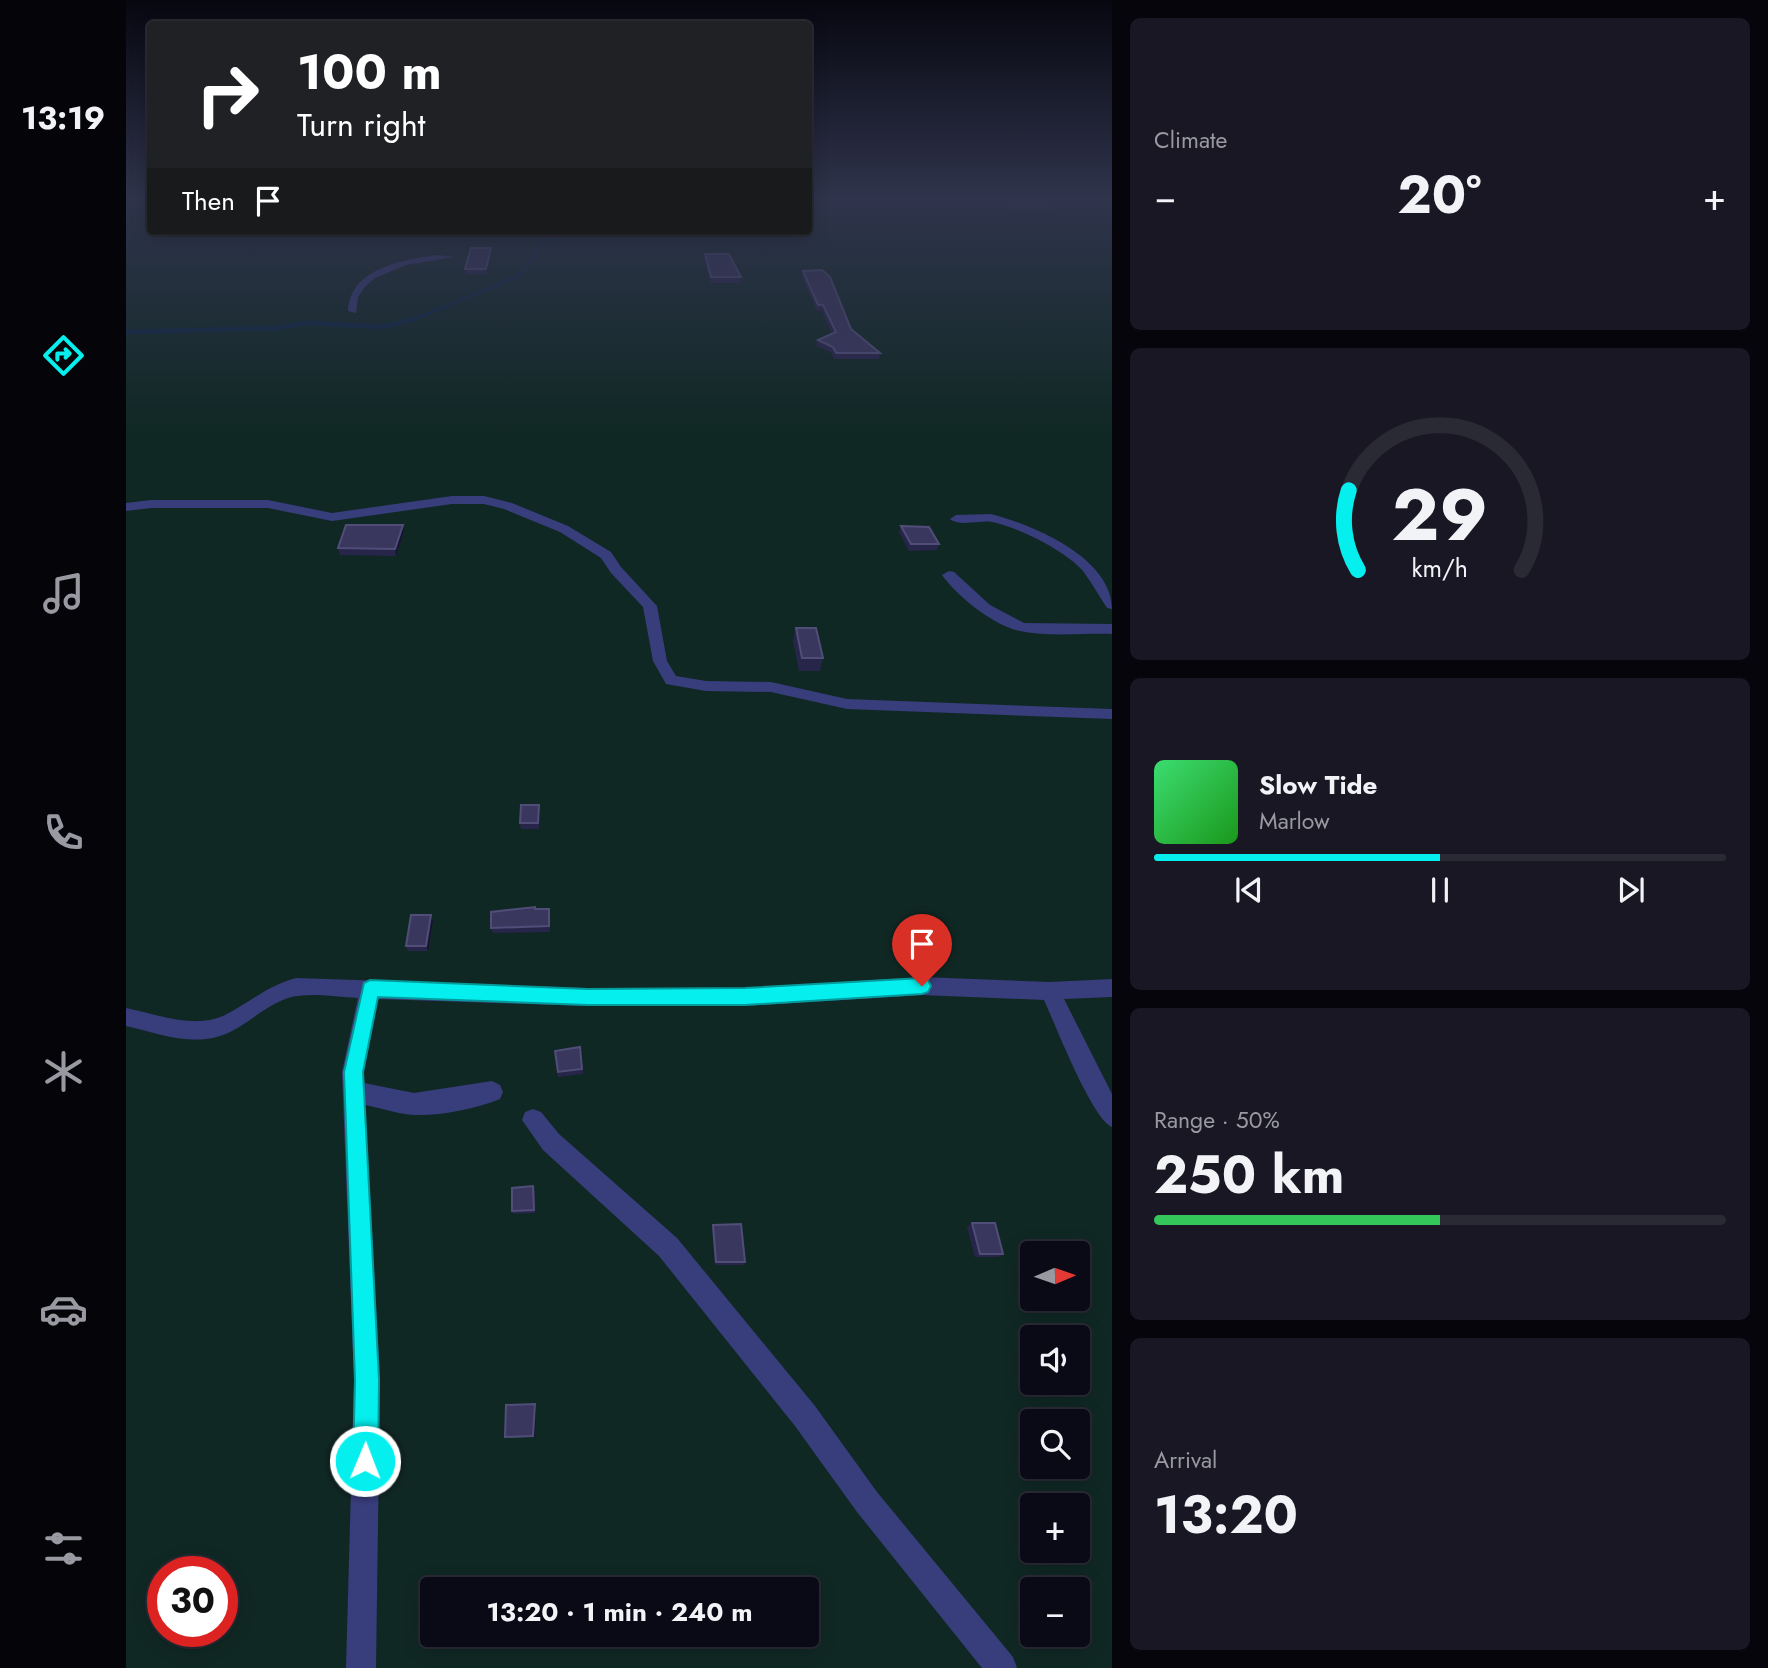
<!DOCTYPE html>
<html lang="en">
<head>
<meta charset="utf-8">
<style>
	:root { --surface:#0a0916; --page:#181723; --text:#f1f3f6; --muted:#999aa1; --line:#2a2a35; --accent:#05efee }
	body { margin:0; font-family:Jost,sans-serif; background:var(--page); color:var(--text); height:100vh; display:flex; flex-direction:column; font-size:26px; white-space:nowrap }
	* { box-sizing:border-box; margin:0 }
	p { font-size:23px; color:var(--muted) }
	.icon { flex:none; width:38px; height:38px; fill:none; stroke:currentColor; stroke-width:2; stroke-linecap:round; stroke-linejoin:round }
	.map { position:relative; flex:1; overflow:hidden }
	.side { display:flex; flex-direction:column; gap:18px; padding:18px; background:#06050c; width:656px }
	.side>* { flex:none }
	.guide { position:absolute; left:21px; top:21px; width:665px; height:214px; border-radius:7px; box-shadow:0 4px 18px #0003,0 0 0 2px var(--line); background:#202124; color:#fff; overflow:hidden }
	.needle { width:46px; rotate:88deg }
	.fabs { position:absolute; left:894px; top:1241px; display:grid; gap:14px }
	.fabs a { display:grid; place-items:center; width:70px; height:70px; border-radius:7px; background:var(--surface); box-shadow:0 4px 18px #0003,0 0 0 2px var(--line); font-size:35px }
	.speed { position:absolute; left:21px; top:1556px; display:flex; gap:14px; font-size:35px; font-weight:700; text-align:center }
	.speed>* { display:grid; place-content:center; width:91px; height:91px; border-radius:50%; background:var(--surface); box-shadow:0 4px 18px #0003,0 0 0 2px var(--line); line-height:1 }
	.speed .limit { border:10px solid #d22; background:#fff; color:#111 }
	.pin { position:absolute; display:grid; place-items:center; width:60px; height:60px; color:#fff; margin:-72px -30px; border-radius:50% 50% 50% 0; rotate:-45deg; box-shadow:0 0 7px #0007 }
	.pin .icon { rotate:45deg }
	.me { position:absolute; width:77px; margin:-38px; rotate:1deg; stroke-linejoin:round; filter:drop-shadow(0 0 5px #0008) }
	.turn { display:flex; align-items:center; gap:24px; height:147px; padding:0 35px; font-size:32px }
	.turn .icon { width:91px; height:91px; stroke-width:2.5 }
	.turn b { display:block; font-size:49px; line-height:60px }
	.then { display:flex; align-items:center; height:66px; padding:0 35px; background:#0003; gap:14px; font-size:26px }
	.big { font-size:52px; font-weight:700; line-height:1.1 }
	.side .widget { flex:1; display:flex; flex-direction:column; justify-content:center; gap:10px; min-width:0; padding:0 24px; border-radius:10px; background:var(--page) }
	.side .dial { align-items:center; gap:0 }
	.dial svg { height:182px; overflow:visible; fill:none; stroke:var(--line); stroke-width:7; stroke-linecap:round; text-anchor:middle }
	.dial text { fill:var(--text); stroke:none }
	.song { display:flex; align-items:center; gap:21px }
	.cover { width:84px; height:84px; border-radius:10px; background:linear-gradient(135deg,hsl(140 70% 55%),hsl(120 70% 35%)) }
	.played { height:7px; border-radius:4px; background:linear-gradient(90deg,var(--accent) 50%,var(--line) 50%) }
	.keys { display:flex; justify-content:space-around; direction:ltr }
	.heat { display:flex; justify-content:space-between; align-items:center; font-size:38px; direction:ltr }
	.charge { height:10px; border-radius:5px; background:linear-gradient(90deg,#34c759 50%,var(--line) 0) }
	.trip { position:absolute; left:294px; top:1577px; width:399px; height:70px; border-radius:7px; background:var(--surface); box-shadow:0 4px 18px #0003,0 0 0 2px var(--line); font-weight:700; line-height:70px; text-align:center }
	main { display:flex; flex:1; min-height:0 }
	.menu { display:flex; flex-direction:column; width:126px; justify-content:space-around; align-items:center; background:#040409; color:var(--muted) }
	.menu .icon { width:49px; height:49px }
	.menu .selected { color:var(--accent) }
	.menu b { font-size:32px; color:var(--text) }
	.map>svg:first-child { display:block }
	.green { fill:#102824; fill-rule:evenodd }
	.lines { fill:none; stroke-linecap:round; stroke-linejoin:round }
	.stream-far1 { stroke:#0d2642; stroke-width:3.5 }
	.stream { stroke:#0d2642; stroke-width:4.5 }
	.street { fill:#383d7c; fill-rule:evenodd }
	.wall { fill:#28254b }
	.shaded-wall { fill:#161431 }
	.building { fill:#3a375f; stroke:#504e78; stroke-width:2 }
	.route { fill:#05efee; stroke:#039b9b; stroke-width:2 }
</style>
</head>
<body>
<main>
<nav class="menu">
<b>13:19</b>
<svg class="icon selected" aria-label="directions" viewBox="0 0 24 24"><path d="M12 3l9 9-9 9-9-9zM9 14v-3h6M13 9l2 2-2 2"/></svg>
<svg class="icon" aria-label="music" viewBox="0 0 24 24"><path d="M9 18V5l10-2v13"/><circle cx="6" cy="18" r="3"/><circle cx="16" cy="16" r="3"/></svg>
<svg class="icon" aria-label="phone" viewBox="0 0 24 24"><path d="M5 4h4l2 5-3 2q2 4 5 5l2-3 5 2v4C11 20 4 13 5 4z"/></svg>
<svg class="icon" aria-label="climate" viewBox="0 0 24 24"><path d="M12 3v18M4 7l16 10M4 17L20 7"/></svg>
<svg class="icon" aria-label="car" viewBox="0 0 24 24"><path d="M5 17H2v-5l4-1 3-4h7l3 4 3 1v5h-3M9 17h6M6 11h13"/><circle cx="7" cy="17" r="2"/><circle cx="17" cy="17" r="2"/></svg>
<svg class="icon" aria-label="filters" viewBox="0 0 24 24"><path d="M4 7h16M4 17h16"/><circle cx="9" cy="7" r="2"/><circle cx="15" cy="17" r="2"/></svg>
</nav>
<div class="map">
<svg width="986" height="1668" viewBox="0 0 986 1668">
	<rect width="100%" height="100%" fill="#0d0c1e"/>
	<path class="green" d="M0 197H24V231H682L683 197H986V1668H0ZM906 1253H952V1298H906ZM906 1337H952V1382H906ZM906 1421H952V1466H906ZM906 1505H952V1550H906ZM37 1572H96V1631H37ZM306 1589H681V1634H306ZM906 1589H952V1634H906Z"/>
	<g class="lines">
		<polyline class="stream-far1" points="284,321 393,276 427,231"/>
		<polyline class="stream" points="0,332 152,328 179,323 257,327 288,319"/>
		<g class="street">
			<path d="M311 255 328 257 280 265 249 278 238 288 232 297 230 313 222 311C224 268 277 260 311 255Z"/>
			<polygon points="326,496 358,496 386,503 442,526 485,552 495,567 531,606 541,661 550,676 580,681 645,682 721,699 986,709 986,719 721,709 645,692 580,691 540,684 527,661 517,607 485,573 475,558 434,532 378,509 358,504 326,504 206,521 142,508 25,508 0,511 0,503 25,500 142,500 206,513"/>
			<path d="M865 514C908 525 986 558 986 609L981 608C973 596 966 583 957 571 940 551 892 527 866 522 853 520 834 527 824 519L830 515Z"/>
			<path d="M823 571 828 572 864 605 898 623 986 624V634C956 633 923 637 894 631 868 626 831 596 816 575Z"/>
			<path d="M796 977 924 982 986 979V997L938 999 986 1094V1127C966 1119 929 1024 918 1000L796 995 619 1006H461L252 999 238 1072V1083L288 1093 366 1081 374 1085 377 1092 374 1099C349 1109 314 1116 288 1115 272 1114 255 1108 239 1105L254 1380 250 1668H220L228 1380 216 1072 232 998C210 997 182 992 162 998 132 1008 113 1036 80 1039 53 1042 26 1032 0 1026V1008C29 1014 68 1029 97 1016 124 1003 140 986 170 978L461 988H619Z"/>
			<polygon points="407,1109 415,1112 433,1134 551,1238 689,1406 751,1492 887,1657 891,1668 856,1668 731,1512 669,1426 533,1256 417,1150 396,1120 399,1112"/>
		</g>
	</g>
	<g class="wall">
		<polygon points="870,197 919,197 927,204 926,210 882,210"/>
		<polygon points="365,248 365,253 361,274 340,274 339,269"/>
		<polygon points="579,254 615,277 614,283 585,283 578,259"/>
		<polygon points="677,271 725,329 754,353 753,359 708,359 705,352 690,346 692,340 706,334 696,311 691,311 676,277"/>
		<polygon points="277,525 278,531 270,556 214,555 212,548"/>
		<polygon points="775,526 813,544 811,550 783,551 773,532"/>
		<polygon points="670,628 697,658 694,671 673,671 667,641"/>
		<polygon points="413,805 413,829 395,829 394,823"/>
		<polygon points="409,909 423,909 424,932 367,933 365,928"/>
		<polygon points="305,915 307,921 302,951 282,951 280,946"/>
		<polygon points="454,1047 457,1074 432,1077 429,1051"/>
		<polygon points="409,1190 409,1213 387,1214 386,1211"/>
		<polygon points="846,1223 877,1254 872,1257 849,1257 841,1227"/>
		<polygon points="587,1225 619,1262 618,1265 589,1265 586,1228"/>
	</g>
	<g class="shaded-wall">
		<polygon points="365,248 365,253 361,274 360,269"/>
		<polygon points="277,525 278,531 270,556 269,549"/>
		<polygon points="305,915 307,921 302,951 300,946"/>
		<polygon points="409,1404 410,1405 409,1437 407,1436"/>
	</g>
	<g class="building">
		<polygon points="876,197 919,197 927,204 884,205"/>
		<polygon points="345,248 365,248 360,269 339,269"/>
		<polygon points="579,254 603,254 615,277 585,277"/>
		<polygon points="696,270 704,277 725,329 754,353 710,353 707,347 692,340 710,332 697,305 692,305 677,271"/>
		<polygon points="220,525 277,525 269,549 212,548"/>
		<polygon points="775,526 803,527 813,544 785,544"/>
		<polygon points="670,628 690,628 697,658 676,658"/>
		<polygon points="395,805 413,805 412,823 394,823"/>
		<polygon points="409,907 409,909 423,909 423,926 365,928 365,912"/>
		<polygon points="285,915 305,915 300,946 280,946"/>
		<polygon points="454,1047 456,1069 432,1072 429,1051"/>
		<polygon points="407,1186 408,1210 386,1211 386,1188"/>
		<polygon points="846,1223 869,1223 877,1254 854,1254"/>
		<polygon points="615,1224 619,1262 590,1262 587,1225"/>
		<polygon points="409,1404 407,1436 379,1437 380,1405"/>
	</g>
	<linearGradient id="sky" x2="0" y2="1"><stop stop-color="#070710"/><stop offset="0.46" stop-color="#2f344c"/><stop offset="1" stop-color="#2f344c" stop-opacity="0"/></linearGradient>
	<rect width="986" height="430" fill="url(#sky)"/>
	<polygon class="route" points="796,978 802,980 805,986 802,992 796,994 619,1005 461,1005 252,997 237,1072 253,1380 252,1461 248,1470 239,1473 230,1470 227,1461 229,1380 218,1072 238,983 244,980 461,989 619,988"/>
</svg>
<div class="fabs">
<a><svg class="needle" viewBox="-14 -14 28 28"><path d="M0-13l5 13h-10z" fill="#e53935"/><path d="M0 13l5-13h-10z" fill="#999aa1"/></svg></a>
<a><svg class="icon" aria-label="sound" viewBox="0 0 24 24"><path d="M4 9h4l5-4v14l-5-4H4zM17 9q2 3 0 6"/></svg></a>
<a><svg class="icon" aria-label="search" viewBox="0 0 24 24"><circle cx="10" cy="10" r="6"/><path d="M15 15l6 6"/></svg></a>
<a>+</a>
<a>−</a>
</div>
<div class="speed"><div class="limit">30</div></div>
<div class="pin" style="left:796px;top:986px;background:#d93025"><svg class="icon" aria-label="arrive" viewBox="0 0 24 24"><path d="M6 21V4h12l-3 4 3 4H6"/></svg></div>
<svg class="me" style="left:239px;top:1461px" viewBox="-20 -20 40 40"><circle r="17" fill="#05efee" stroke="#fff" stroke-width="3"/><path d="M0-11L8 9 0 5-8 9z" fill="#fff"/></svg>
<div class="trip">13:20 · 1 min · 240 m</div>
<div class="guide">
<div class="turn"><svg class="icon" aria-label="right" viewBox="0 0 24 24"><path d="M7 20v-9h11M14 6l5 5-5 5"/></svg><div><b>100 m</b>Turn right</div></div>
<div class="then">Then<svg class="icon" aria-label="arrive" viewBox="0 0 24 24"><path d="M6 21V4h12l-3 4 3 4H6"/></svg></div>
</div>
</div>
<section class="side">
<div class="widget"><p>Climate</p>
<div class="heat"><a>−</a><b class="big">20°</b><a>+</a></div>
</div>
<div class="widget dial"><svg viewBox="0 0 100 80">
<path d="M14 69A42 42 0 1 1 86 69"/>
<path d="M14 69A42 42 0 0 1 10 34" stroke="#05efee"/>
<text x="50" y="56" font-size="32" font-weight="700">29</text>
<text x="50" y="72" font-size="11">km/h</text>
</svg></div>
<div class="widget">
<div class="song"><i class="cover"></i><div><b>Slow Tide</b><p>Marlow</p></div></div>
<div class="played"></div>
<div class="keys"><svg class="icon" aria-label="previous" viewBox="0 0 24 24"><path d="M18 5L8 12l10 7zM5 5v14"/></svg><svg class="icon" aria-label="pause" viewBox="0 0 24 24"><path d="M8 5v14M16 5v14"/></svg><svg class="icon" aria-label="next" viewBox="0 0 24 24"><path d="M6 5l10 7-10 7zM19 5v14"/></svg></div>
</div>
<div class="widget"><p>Range · 50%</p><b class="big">250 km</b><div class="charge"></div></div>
<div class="widget"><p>Arrival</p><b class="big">13:20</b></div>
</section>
</main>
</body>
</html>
